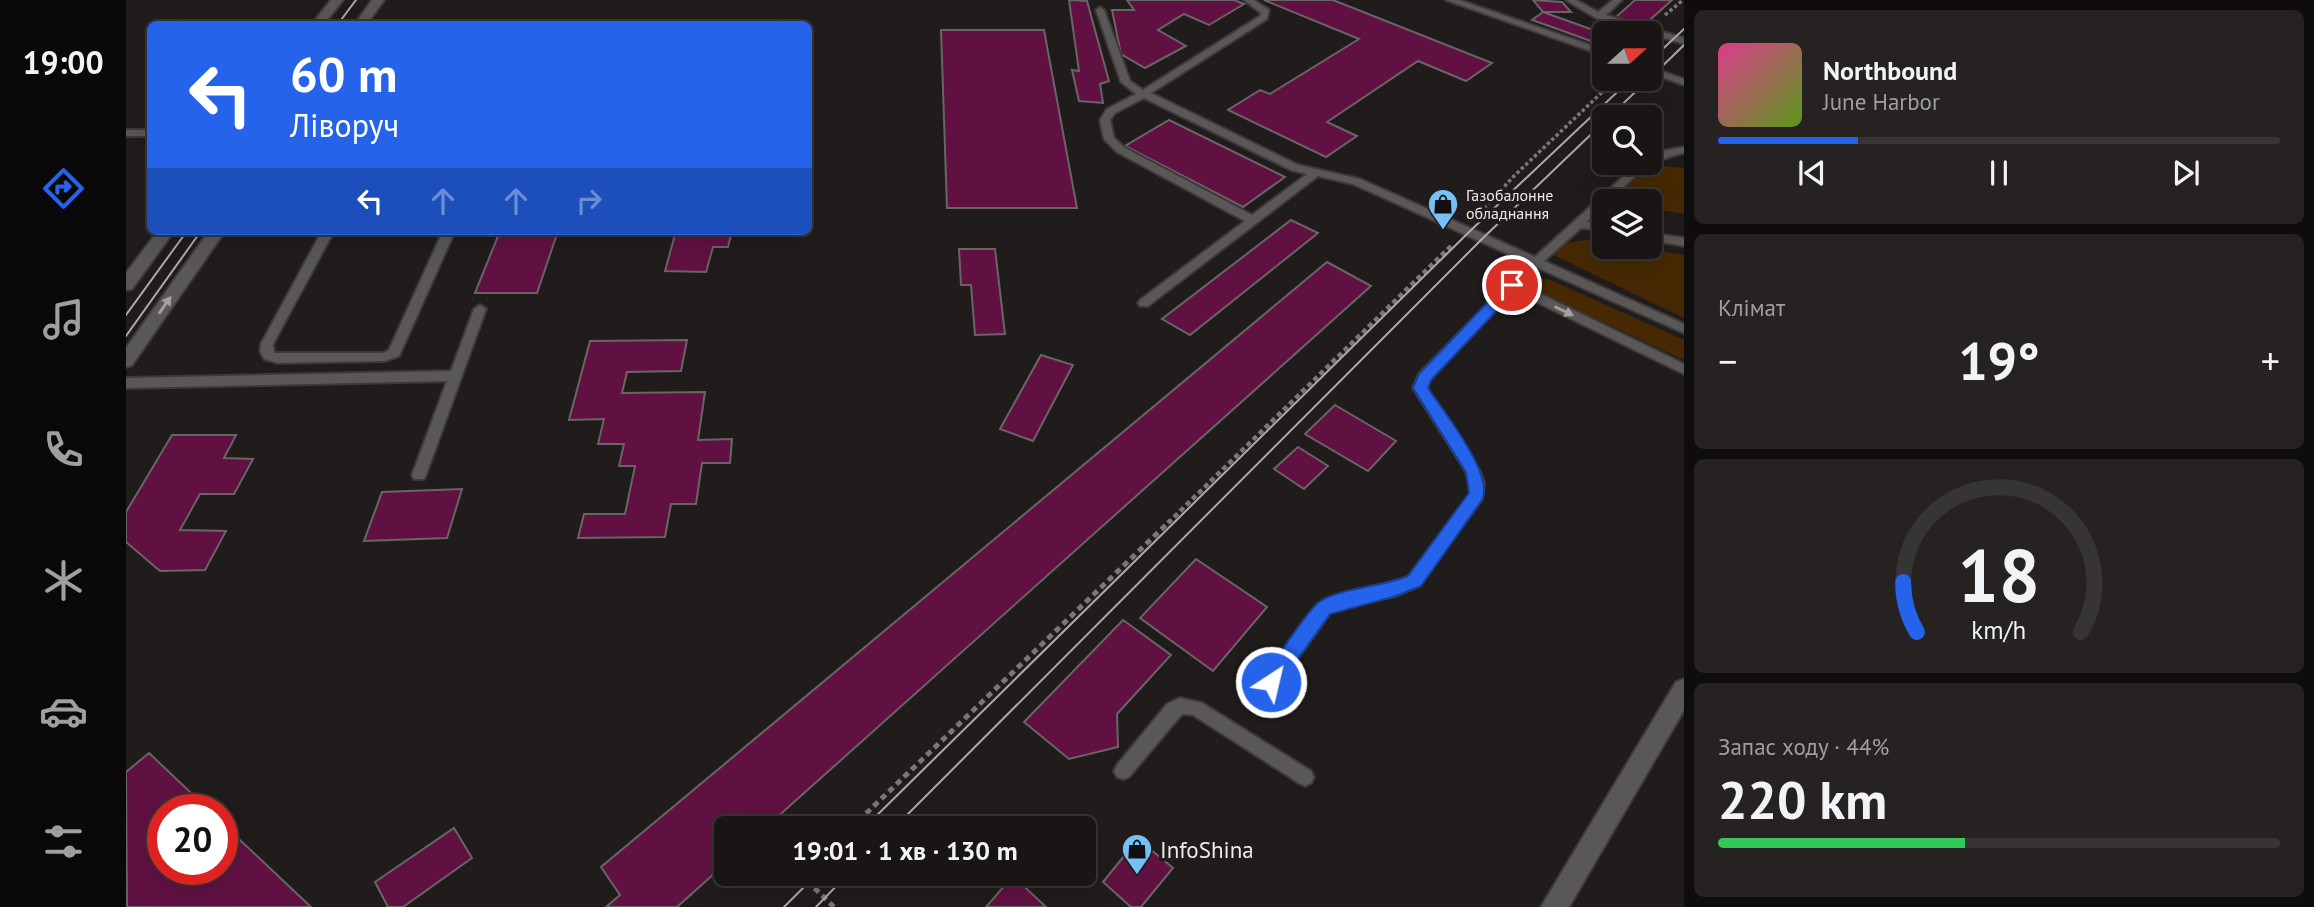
<!DOCTYPE html>
<html lang="uk">
<head>
<meta charset="utf-8">
<style>
	:root { --surface:#191515; --page:#262222; --text:#f1f3f6; --muted:#9f9fa0; --line:#373434; --accent:#2563eb }
	body { margin:0; font-family:"PT Sans",sans-serif; background:var(--page); color:var(--text); height:100vh; display:flex; flex-direction:column; font-size:26px; white-space:nowrap }
	* { box-sizing:border-box; margin:0 }
	p { font-size:23px; color:var(--muted) }
	.icon { flex:none; width:38px; height:38px; fill:none; stroke:currentColor; stroke-width:2; stroke-linecap:round; stroke-linejoin:round }
	.map { position:relative; flex:1; overflow:hidden }
	.side { display:flex; flex-direction:column; gap:10px; padding:10px; background:#0e0c0c; width:630px }
	.side>* { flex:none }
	.guide { position:absolute; left:21px; top:21px; width:665px; height:214px; border-radius:10px; box-shadow:0 7px 28px #0002,0 0 0 2px var(--line); background:#2563eb; color:#fff; overflow:hidden }
	.needle { width:46px; rotate:69deg }
	.controls { position:absolute; left:1466px; top:21px; display:grid; gap:14px }
	.controls a { display:grid; place-items:center; width:70px; height:70px; border-radius:10px; background:var(--surface); box-shadow:0 7px 28px #0002,0 0 0 2px var(--line); font-size:35px }
	.speed { position:absolute; left:21px; top:794px; display:flex; gap:14px; font-size:35px; font-weight:700; text-align:center }
	.speed>* { display:grid; place-content:center; width:91px; height:91px; border-radius:50%; background:var(--surface); box-shadow:0 7px 28px #0002,0 0 0 2px var(--line); line-height:1 }
	.speed .limit { border:10px solid #d22; background:#fff; color:#111 }
	.pin { position:absolute; display:grid; place-items:center; width:60px; height:60px; color:#fff; margin:-30px; border:4px solid #fff; border-radius:50%; box-shadow:0 2px 7px #0007 }
	.me { position:absolute; width:77px; margin:-38px; rotate:35deg; stroke-linejoin:round; filter:drop-shadow(0 0 5px #0008) }
	.turn { display:flex; align-items:center; gap:24px; height:147px; padding:0 28px; font-size:32px }
	.turn .icon { width:91px; height:91px; stroke-width:2.5 }
	.turn b { display:block; font-size:49px; line-height:60px }
	.lanes { display:flex; align-items:center; height:66px; padding:0 28px; background:#0003; justify-content:center; gap:35px; direction:ltr }
	.lanes .off { opacity:.35 }
	.big { font-size:52px; font-weight:600; line-height:1.1 }
	.side .card { flex:1; display:flex; flex-direction:column; justify-content:center; gap:10px; min-width:0; padding:0 24px; border-radius:10px; background:var(--page) }
	.side .dial { align-items:center; gap:0 }
	.dial svg { height:182px; overflow:visible; fill:none; stroke:var(--line); stroke-width:7; stroke-linecap:round; text-anchor:middle }
	.dial text { fill:var(--text); stroke:none }
	.song { display:flex; align-items:center; gap:21px }
	.cover { width:84px; height:84px; border-radius:10px; background:linear-gradient(135deg,hsl(330 70% 55%),hsl(90 70% 35%)) }
	.played { height:7px; border-radius:4px; background:linear-gradient(90deg,var(--accent) 25%,var(--line) 25%) }
	.keys { display:flex; justify-content:space-around; direction:ltr }
	.heat { display:flex; justify-content:space-between; align-items:center; font-size:38px; direction:ltr }
	.charge { height:10px; border-radius:5px; background:linear-gradient(90deg,#34c759 44%,var(--line) 0) }
	.trip { position:absolute; left:588px; top:816px; width:382px; height:70px; border-radius:10px; background:var(--surface); box-shadow:0 7px 28px #0002,0 0 0 2px var(--line); font-weight:600; line-height:70px; text-align:center }
	main { display:flex; flex:1; min-height:0 }
	.menu { display:flex; flex-direction:column; width:126px; justify-content:space-around; align-items:center; background:#0a0808; color:var(--muted) }
	.menu .icon { width:49px; height:49px }
	.menu .selected { color:var(--accent) }
	.menu b { font-size:32px; color:var(--text) }
	.map>svg:first-child { display:block }
	.green { fill:#462903 }
	.building { fill:#601142; stroke:#6a6467; stroke-width:2 }
	.lines { fill:none; stroke-linecap:round; stroke-linejoin:round }
	.service-casing { stroke:#3e3939; stroke-width:4 }
	.minor-casing { stroke:#3e3939; stroke-width:4 }
	.tertiary-casing { stroke:#3e3939; stroke-width:4 }
	.path-far2 { stroke:#7c7777; stroke-width:3.5; stroke-dasharray:3.5 2.5; stroke-linecap:butt }
	.path-far1 { stroke:#7c7777; stroke-width:4.5; stroke-dasharray:5 3.5; stroke-linecap:butt }
	.path { stroke:#7c7777; stroke-width:5; stroke-dasharray:6 4.5; stroke-linecap:butt }
	.service { fill:#5a5857; fill-rule:evenodd }
	.minor { fill:#5a5857; fill-rule:evenodd }
	.tertiary { fill:#5a5857; fill-rule:evenodd }
	.tram { stroke:#aea9a9; stroke-width:2 }
	.oneway { fill:#a4a1a0 }
	.route { fill:#2563eb; stroke:#184099; stroke-width:2 }
	.labels { text-anchor:middle; dominant-baseline:central; stroke-width:7; stroke-linejoin:round; paint-order:stroke }
	.far-poi-label { font-size:16px; fill:#eeeaea; stroke:#211c1c; text-anchor:start }
	.near-poi-label { font-size:23px; fill:#eeeaea; stroke:#211c1c; text-anchor:start }
</style>
</head>
<body>
<main>
<nav class="menu">
<b>19:00</b>
<svg class="icon selected" aria-label="directions" viewBox="0 0 24 24"><path d="M12 3l9 9-9 9-9-9zM9 14v-3h6M13 9l2 2-2 2"/></svg>
<svg class="icon" aria-label="music" viewBox="0 0 24 24"><path d="M9 18V5l10-2v13"/><circle cx="6" cy="18" r="3"/><circle cx="16" cy="16" r="3"/></svg>
<svg class="icon" aria-label="phone" viewBox="0 0 24 24"><path d="M5 4h4l2 5-3 2q2 4 5 5l2-3 5 2v4C11 20 4 13 5 4z"/></svg>
<svg class="icon" aria-label="climate" viewBox="0 0 24 24"><path d="M12 3v18M4 7l16 10M4 17L20 7"/></svg>
<svg class="icon" aria-label="car" viewBox="0 0 24 24"><path d="M5 17H2v-5l4-1 3-4h7l3 4 3 1v5h-3M9 17h6M6 11h13"/><circle cx="7" cy="17" r="2"/><circle cx="17" cy="17" r="2"/></svg>
<svg class="icon" aria-label="filters" viewBox="0 0 24 24"><path d="M4 7h16M4 17h16"/><circle cx="9" cy="7" r="2"/><circle cx="15" cy="17" r="2"/></svg>
</nav>
<div class="map">
<svg width="1558" height="907" viewBox="0 0 1558 907">
	<rect width="100%" height="100%" fill="#211c1c"/>
	<g class="green">
		<polygon points="1526,165 1558,168 1558,214 1524,208 1524,201 1502,201 1492,192"/>
		<polygon points="1465,239 1479,241 1479,247 1509,247 1558,255 1558,318 1428,255 1440,243"/>
		<polygon points="1422,279 1558,340 1558,360 1413,292 1407,284 1412,280"/>
	</g>
	<g class="building">
		<polygon points="943,0 961,1 983,81 974,84 977,103 953,101 946,70 953,71"/>
		<polygon points="1001,0 1108,0 1118,4 1083,25 1058,14 1032,30 1060,46 1019,68 995,54 986,10 1008,10"/>
		<polygon points="1138,0 1207,0 1366,63 1340,81 1292,61 1201,122 1231,136 1200,157 1102,110 1134,90 1144,94 1233,39"/>
		<polygon points="1407,0 1436,2 1445,12 1417,12"/>
		<polygon points="1509,0 1546,0 1517,26 1490,17"/>
		<polygon points="1417,12 1473,32 1483,24 1507,32 1479,33 1479,46 1406,20"/>
		<polygon points="815,30 918,30 951,208 821,208"/>
		<polygon points="1043,120 1159,177 1117,207 999,146"/>
		<polygon points="1165,220 1192,233 1064,335 1036,319"/>
		<polygon points="374,231 432,231 411,293 349,293"/>
		<polygon points="550,231 606,231 602,247 587,247 580,272 539,271"/>
		<polygon points="833,249 869,249 879,334 849,335 845,285 835,285"/>
		<polygon points="1201,262 1245,286 639,828 600,828 600,863 551,907 480,907 494,895 475,867"/>
		<polygon points="561,340 555,371 501,372 496,393 579,392 572,440 606,439 604,463 576,463 570,504 545,504 539,537 452,538 458,514 499,514 509,466 493,466 498,444 472,444 478,419 443,420 464,341"/>
		<polygon points="915,355 947,365 907,441 874,429"/>
		<polygon points="1209,405 1270,441 1242,471 1179,434"/>
		<polygon points="46,435 110,435 98,458 127,459 108,494 74,494 54,530 100,531 79,570 34,571 0,542 0,512"/>
		<polygon points="1172,447 1202,466 1178,489 1148,469"/>
		<polygon points="336,489 321,538 238,541 256,492"/>
		<polygon points="1070,559 1141,607 1087,671 1014,618"/>
		<polygon points="997,620 1045,655 991,714 992,747 943,759 898,722"/>
		<polygon points="23,753 83,810 37,810 37,870 96,870 96,823 185,907 1,907 0,772"/>
		<polygon points="328,828 346,858 277,907 262,907 249,882"/>
		<polygon points="1012,839 1047,868 1015,907 1005,907 977,882"/>
		<polygon points="887,876 920,907 860,907"/>
	</g>
	<g class="lines">
		<g class="service-casing">
			<g id="service">
				<path d="M1118 0H1128L1143 10 1141 19 1025 93 1172 165 1234 179 1409 257 1512 163H1524V156L1536 151 1558 147V153C1546 155 1535 161 1523 163L1483 201H1479V205L1461 222 1479 224V231L1455 228 1418 261 1558 324V333L1412 268 1394 284 1558 364V374L1388 291 1304 379 1301 388 1353 470 1358 483 1356 499 1293 586 1270 596 1217 607 1204 613 1151 687 1145 689 1139 687 1137 682 1139 677C1149 663 1183 609 1194 603 1220 587 1255 589 1283 576L1344 494V483L1339 470 1287 388 1293 374 1402 263 1227 184 1192 176 1022 306H1014L1012 303 1014 300 1119 221 991 152 978 139 974 120 981 109 1010 94 995 82 970 10 974 7 978 10 1004 81 1017 90 1134 16 1135 13ZM1018 98 1165 170 1181 174 1126 215 999 148 988 138 984 120 989 113Z"/>
				<polygon points="1320,0 1333,0 1479,50 1479,56"/>
				<polygon points="1440,0 1450,0 1472,12 1487,0 1496,0 1480,15 1558,38 1558,44 1470,18"/>
				<polygon points="1524,67 1558,79 1558,85 1524,73"/>
				<rect x="0" y="130" width="24" height="6"/>
				<polygon points="196,231 208,231 147,344 148,353 257,353 263,350 317,231 329,231 273,356 259,361 152,363 138,359 134,351 135,344"/>
				<polygon points="1524,233 1558,238 1558,246 1524,240"/>
				<polygon points="354,305 360,309 300,475 298,479 288,479 286,475 321,381 0,388 0,378 325,371 348,309"/>
				<polygon points="1054,698 1076,703 1185,771 1188,777 1185,783 1179,786 1173,783 1067,715 1056,714 1003,777 997,779 991,777 988,771 991,765 1041,704"/>
			</g>
		</g>
		<g class="minor-casing">
			<g id="minor">
				<polygon points="205,0 217,0 198,24 186,24"/>
				<polygon points="246,0 258,0 241,24 229,24"/>
				<polygon points="32,231 48,231 6,289 0,290 0,273"/>
				<polygon points="83,231 99,231 6,365 0,367 0,348"/>
			</g>
		</g>
		<g class="tertiary-casing">
			<polygon id="tertiary" points="1558,679 1558,710 1443,907 1415,907 1550,682"/>
		</g>
		<g class="path-far2">
			<polyline points="1539,15 1557,0"/>
			<polyline points="1354,213 1388,176 1490,79"/>
		</g>
		<polyline class="path-far1" points="1042,523 1325,246"/>
		<g class="path">
			<polyline points="725,828 1044,521"/>
			<polyline points="678,873 676,876 708,907"/>
		</g>
		<use href="#service" class="service"/>
		<use href="#minor" class="minor"/>
		<use href="#tertiary" class="tertiary"/>
		<g class="tram">
			<polyline points="212,24 230,0"/>
			<polyline points="1524,61 1558,29"/>
			<polyline points="1524,78 1558,45"/>
			<polyline points="1483,117 1523,79"/>
			<polyline points="0,315 61,231"/>
			<polyline points="0,336 75,231"/>
			<polyline points="738,828 1343,232 1505,79"/>
			<polyline points="768,828 1357,238 1479,121"/>
			<polyline points="658,907 692,873"/>
			<polyline points="690,907 723,873"/>
		</g>
	</g>
	<defs><path id="oneway-solid" d="M-6-.8H1V-3.2L6.5 0L1 3.2V.8H-6Z" transform="scale(1.75)"/></defs>
	<g class="oneway">
		<use href="#oneway-solid" transform="translate(39 305) rotate(-55)"/>
		<use href="#oneway-solid" transform="translate(1438 311) rotate(26)"/>
	</g>
	<path class="route" d="M1386 281 1391 282V289L1305 380 1302 388C1317 411 1369 475 1356 500L1295 586 1270 596 1204 614 1151 688 1145 691 1138 688 1135 682 1138 676C1150 660 1180 612 1193 602 1213 588 1257 587 1282 576L1343 493 1340 472 1287 388 1293 374 1381 282Z"/>
	<defs>
		<g id="shop-pin" transform="scale(1.575)"><path d="M0 17L-7.5 6A9.5 9.5 0 1 1 7.5 6Z" fill="#75c0f6" stroke="#211c1c"/><path d="M-5-2.5h2.3a2.7 3.5 0 0 1 5.4 0H5L5.5 6h-11ZM-1.5-2.5h3a1.5 2.3 0 0 0-3 0Z" fill="#111"/></g>
	</defs>
	<g fill-rule="evenodd">
		<use href="#shop-pin" x="1317" y="204"/>
		<use href="#shop-pin" x="1011" y="849"/>
	</g>
	<g class="labels">
		<g class="far-poi-label">
			<text x="1340" y="195">Газобалонне<tspan x="1340" dy="18">обладнання</tspan></text>
		</g>
		<g class="near-poi-label">
			<text x="1034" y="849">InfoShina</text>
		</g>
	</g>
</svg>
<div class="controls">
<a><svg class="needle" viewBox="-14 -14 28 28"><path d="M0-13l5 13h-10z" fill="#e53935"/><path d="M0 13l5-13h-10z" fill="#9f9fa0"/></svg></a>
<a><svg class="icon" aria-label="search" viewBox="0 0 24 24"><circle cx="10" cy="10" r="6"/><path d="M15 15l6 6"/></svg></a>
<a><svg class="icon" aria-label="layers" viewBox="0 0 24 24"><path d="M12 4l9 5-9 5-9-5zM3 14l9 5 9-5"/></svg></a>
</div>
<div class="speed"><div class="limit">20</div></div>
<div class="pin" style="left:1386px;top:285px;background:#d93025"><svg class="icon" aria-label="arrive" viewBox="0 0 24 24"><path d="M6 21V4h12l-3 4 3 4H6"/></svg></div>
<svg class="me" style="left:1145px;top:682px" viewBox="-20 -20 40 40"><circle r="17" fill="#2563eb" stroke="#fff" stroke-width="3"/><path d="M0-11L8 9 0 5-8 9z" fill="#fff"/></svg>
<div class="trip">19:01 · 1 хв · 130 m</div>
<div class="guide">
<div class="turn"><svg class="icon" aria-label="left" viewBox="0 0 24 24"><path d="M17 20v-9H6M10 6l-5 5 5 5"/></svg><div><b>60 m</b>Ліворуч</div></div>
<div class="lanes"><svg class="icon" aria-label="left" viewBox="0 0 24 24"><path d="M17 20v-9H6M10 6l-5 5 5 5"/></svg><svg class="icon off" aria-label="ahead" viewBox="0 0 24 24"><path d="M12 20V5M6 11l6-6 6 6"/></svg><svg class="icon off" aria-label="ahead" viewBox="0 0 24 24"><path d="M12 20V5M6 11l6-6 6 6"/></svg><svg class="icon off" aria-label="right" viewBox="0 0 24 24"><path d="M7 20v-9h11M14 6l5 5-5 5"/></svg></div>
</div>
</div>
<section class="side">
<div class="card">
<div class="song"><i class="cover"></i><div><b>Northbound</b><p>June Harbor</p></div></div>
<div class="played"></div>
<div class="keys"><svg class="icon" aria-label="previous" viewBox="0 0 24 24"><path d="M18 5L8 12l10 7zM5 5v14"/></svg><svg class="icon" aria-label="pause" viewBox="0 0 24 24"><path d="M8 5v14M16 5v14"/></svg><svg class="icon" aria-label="next" viewBox="0 0 24 24"><path d="M6 5l10 7-10 7zM19 5v14"/></svg></div>
</div>
<div class="card"><p>Клімат</p>
<div class="heat"><a>−</a><b class="big">19°</b><a>+</a></div>
</div>
<div class="card dial"><svg viewBox="0 0 100 80">
<path d="M14 69A42 42 0 1 1 86 69"/>
<path d="M14 69A42 42 0 0 1 8 47" stroke="#2563eb"/>
<text x="50" y="56" font-size="32" font-weight="700">18</text>
<text x="50" y="72" font-size="11">km/h</text>
</svg></div>
<div class="card"><p>Запас ходу · 44%</p><b class="big">220 km</b><div class="charge"></div></div>
</section>
</main>
</body>
</html>
